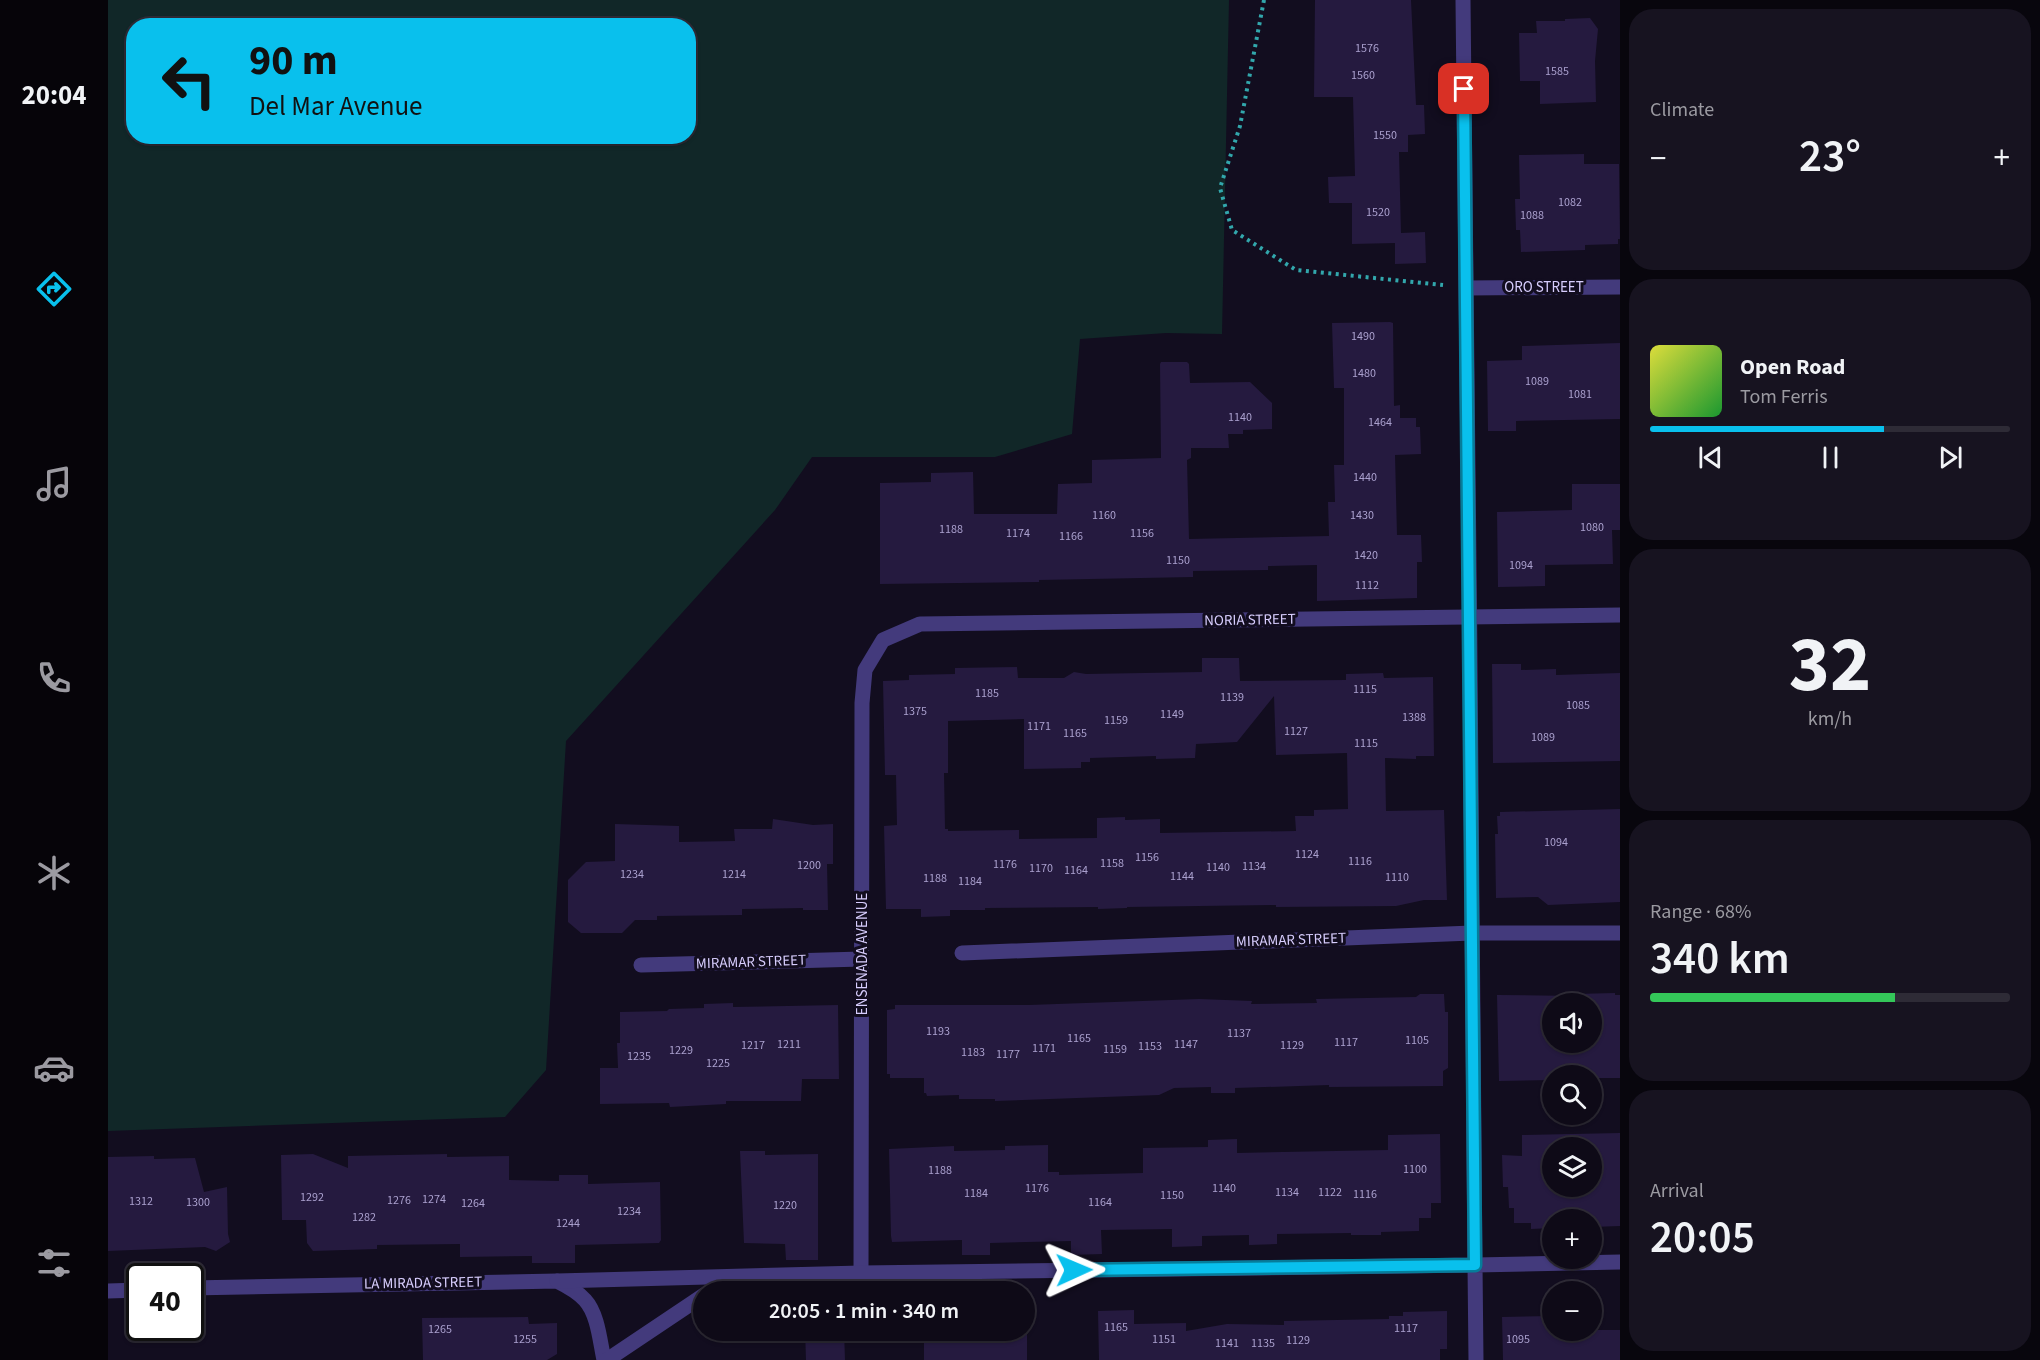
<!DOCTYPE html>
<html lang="en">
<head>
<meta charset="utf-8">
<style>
	:root { --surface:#0e0a17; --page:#171320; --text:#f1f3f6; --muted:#9b9aa1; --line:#2e2b36; --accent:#09c0ed }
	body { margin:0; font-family:"Source Sans 3",sans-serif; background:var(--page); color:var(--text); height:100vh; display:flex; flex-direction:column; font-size:22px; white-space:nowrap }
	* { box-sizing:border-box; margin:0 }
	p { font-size:20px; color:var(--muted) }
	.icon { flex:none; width:33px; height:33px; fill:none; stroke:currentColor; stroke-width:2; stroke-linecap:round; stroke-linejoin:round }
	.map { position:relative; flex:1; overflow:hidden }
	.panel { display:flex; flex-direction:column; gap:9px; padding:9px; background:#08060d; width:420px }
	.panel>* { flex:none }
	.banner { position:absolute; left:18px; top:18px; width:570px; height:126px; border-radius:24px; box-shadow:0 2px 4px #0004,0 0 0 2px var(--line); background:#09c0ed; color:#111; overflow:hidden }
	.fabs { position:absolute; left:1434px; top:993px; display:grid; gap:12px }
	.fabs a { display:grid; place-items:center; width:60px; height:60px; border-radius:50%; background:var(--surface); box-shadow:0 2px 4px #0004,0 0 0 2px var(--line); font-size:30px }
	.speed { position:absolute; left:18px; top:1263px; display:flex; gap:12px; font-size:30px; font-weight:700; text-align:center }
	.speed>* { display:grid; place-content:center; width:78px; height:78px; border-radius:50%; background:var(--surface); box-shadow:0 2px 4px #0004,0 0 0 2px var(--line); line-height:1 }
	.speed .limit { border:3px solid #111; border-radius:9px; background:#fff; color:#111 }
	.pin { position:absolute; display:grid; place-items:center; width:51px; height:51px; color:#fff; margin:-26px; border-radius:12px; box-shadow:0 3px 9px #0006 }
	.me { position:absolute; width:66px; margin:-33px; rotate:89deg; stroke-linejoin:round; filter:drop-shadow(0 0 4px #0008) }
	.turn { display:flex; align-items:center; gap:21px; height:126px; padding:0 24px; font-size:27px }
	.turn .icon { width:78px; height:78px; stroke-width:2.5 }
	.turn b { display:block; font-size:42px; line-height:51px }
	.big { font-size:45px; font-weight:600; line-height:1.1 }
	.panel .widget { flex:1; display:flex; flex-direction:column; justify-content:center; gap:9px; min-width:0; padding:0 21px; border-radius:24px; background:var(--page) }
	.panel .dial { align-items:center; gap:0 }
	.dial b { font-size:78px; line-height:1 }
	.song { display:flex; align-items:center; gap:18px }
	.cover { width:72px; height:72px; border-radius:9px; background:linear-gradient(135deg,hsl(60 70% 55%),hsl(130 70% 35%)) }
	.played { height:6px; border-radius:3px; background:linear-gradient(90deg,var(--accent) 65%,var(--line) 65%) }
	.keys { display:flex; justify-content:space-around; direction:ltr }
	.heat { display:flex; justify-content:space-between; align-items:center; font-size:33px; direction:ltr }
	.charge { height:9px; border-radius:4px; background:linear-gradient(90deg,#34c759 68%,var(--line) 0) }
	.trip { position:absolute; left:585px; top:1281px; width:342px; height:60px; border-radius:30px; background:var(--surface); box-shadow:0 2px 4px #0004,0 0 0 2px var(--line); font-weight:600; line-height:60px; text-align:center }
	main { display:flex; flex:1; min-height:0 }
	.dock { display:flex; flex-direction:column; width:108px; justify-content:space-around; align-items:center; background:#060409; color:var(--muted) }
	.dock .icon { width:42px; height:42px }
	.dock .current { color:var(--accent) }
	.dock b { font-size:27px; color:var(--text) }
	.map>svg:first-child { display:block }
	.green { fill:#112728; fill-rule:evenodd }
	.building { fill:#251a3f; fill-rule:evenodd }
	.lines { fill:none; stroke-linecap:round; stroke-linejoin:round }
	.path { stroke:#32a7ac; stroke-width:4; stroke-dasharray:3 4.5; stroke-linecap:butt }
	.minor { stroke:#433a7c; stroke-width:15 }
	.tertiary { stroke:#433a7c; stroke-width:15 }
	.route-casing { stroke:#067d9a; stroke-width:15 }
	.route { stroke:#09c0ed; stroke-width:10 }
	.labels { text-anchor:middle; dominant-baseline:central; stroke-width:6; stroke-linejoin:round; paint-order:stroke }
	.number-label { font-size:12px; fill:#aaa0ce }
	.street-label { font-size:15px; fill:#d7cdfd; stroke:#120d1f }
</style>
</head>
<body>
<main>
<nav class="dock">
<b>20:04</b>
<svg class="icon current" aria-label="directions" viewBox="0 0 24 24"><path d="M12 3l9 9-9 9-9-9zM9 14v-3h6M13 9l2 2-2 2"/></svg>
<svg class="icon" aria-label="music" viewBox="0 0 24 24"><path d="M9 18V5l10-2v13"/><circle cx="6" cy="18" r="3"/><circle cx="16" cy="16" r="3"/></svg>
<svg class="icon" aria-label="phone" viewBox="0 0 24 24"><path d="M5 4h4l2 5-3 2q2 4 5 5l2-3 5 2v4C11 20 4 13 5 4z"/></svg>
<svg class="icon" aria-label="climate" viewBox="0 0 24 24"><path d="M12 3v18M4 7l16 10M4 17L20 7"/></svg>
<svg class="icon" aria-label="car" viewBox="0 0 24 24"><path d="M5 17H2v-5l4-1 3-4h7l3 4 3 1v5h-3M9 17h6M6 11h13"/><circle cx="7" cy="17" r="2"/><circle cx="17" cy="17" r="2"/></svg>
<svg class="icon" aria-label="filters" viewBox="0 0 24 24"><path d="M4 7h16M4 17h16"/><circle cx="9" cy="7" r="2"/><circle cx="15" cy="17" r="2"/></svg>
</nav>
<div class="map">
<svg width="1512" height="1360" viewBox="0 0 1512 1360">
	<rect width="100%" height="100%" fill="#120d1f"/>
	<path class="green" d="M0 0H1121L1114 334 1058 333 972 339 964 434 887 457H704L667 510 458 741 438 1070 397 1117 0 1131ZM26 26H580V136H26Z"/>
	<g class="building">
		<polygon points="1207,0 1303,0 1308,105 1316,105 1317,134 1300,135 1300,152 1291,152 1293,233 1317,232 1318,263 1287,264 1287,243 1244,244 1244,203 1221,203 1220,177 1247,176 1245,97 1206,97"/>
		<polygon points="1482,18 1490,29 1487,61 1488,102 1432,104 1432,81 1412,81 1411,33 1429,33 1428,21 1457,21 1457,19"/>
		<polygon points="1476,154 1476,164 1511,164 1512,239 1510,239 1510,244 1477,245 1477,250 1413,252 1412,230 1408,230 1407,199 1412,199 1411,155"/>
		<polygon points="1282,322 1285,323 1286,406 1292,405 1292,418 1308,418 1308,427 1312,427 1313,454 1287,455 1289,535 1313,535 1314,562 1309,562 1309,598 1209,601 1209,565 1160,566 1160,570 1085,571 1085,577 931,580 931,582 772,584 772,483 823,482 823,473 865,472 866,514 949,514 950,484 984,483 984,460 1053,458 1052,364 1053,362 1079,362 1081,364 1082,383 1142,382 1164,403 1164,429 1135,430 1135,434 1120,434 1121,448 1083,448 1083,458 1079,460 1081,539 1221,536 1220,502 1227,502 1226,465 1236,465 1236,388 1226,388 1224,323"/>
		<polygon points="1512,343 1512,419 1408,421 1408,431 1380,431 1379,361 1414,360 1414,346"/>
		<polygon points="1464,484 1512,484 1512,530 1504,530 1505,564 1437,565 1437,586 1390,587 1389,512 1464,510"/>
		<path d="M1094 658H1131L1132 681 1238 680V674L1275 673 1276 678 1325 677 1326 756H1308V759L1277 758 1278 811 1336 810 1339 900H1316L1288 906 1168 907V905L1019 907V908L990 909V907L877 908V910H842V916L813 917V909H778L776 826 789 825 788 775H777L775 681 801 680V675L847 674V668L909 667 910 678H956L966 672 978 674 1094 672ZM1166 696 1168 755 1239 753 1240 809 1206 810V816H1187L1188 831 1052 833V819L1017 820V817L989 818V838L911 839V830L840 831V829H837L836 773H840V721L916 719V769L973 768V762H982V758L1048 756V759L1087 758 1088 744 1129 742Z"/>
		<polygon points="1384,664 1413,664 1413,670 1448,669 1448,675 1512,673 1512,761 1385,763"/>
		<polygon points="1512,809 1512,902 1440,905 1430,897 1388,898 1387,834 1390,834 1389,816 1392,816 1392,812"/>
		<polygon points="665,819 705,825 725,824 725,864 719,864 720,910 695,910 695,908 634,909 634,915 549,916 549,920 527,920 514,933 473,933 460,922 460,880 478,862 507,861 507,824 571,826 571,842 627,841 626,829 664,829"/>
		<path d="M1507 993V995H1512V1078H1484V1076H1444V1080L1391 1081 1389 995 1467 996V994ZM1444 1004H1484V1042H1444Z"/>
		<polygon points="1312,994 1336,994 1337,1012 1340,1012 1340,1068 1335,1071 1335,1086 1221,1087 1221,1085 1127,1088 1127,1093 1103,1093 1103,1087 1066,1088 1051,1095 887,1101 887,1099 851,1099 851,1095 819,1096 818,1093 816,1093 816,1078 782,1078 782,1074 779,1074 779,1010 787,1009 787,1005 921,1005 1091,999 1144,1001 1143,1004 1209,1003 1208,999 1308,997"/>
		<polygon points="625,1003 625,1007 730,1005 731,1079 694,1079 693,1101 618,1101 618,1104 562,1107 561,1103 492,1104 492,1068 510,1068 509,1043 512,1043 512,1012 559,1011 561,1009 596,1008 596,1004"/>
		<path d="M1512 1133V1226L1484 1227V1220H1444V1228L1423 1229V1223H1406V1208H1401L1400 1187H1395L1394 1155 1414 1156V1135ZM1444 1148H1484V1186H1444Z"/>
		<polygon points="1332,1134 1333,1203 1323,1203 1323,1218 1311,1218 1311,1231 1273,1232 1273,1235 1243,1235 1243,1233 1169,1234 1169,1244 1141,1245 1141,1235 1094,1236 1094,1246 1064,1247 1064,1229 993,1230 994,1254 963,1255 963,1241 882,1243 882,1255 854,1255 854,1240 784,1242 783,1236 781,1149 846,1146 846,1151 897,1150 897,1146 940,1145 940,1172 951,1172 951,1175 1035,1173 1035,1148 1100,1147 1100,1140 1129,1139 1129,1153 1280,1150 1280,1135"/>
		<polygon points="632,1151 657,1151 657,1155 710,1154 710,1260 678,1260 677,1244 636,1243"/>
		<polygon points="205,1154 240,1168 240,1156 339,1154 339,1157 401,1156 401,1180 451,1181 451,1175 480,1175 480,1184 552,1182 553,1240 551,1243 467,1245 467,1263 424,1263 424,1256 352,1257 352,1244 269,1245 269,1249 205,1251 199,1243 198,1220 174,1220 173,1155"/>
		<polygon points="46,1156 46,1159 87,1158 96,1192 119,1187 120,1234 122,1242 108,1251 97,1247 0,1251 0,1157"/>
		<polygon points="1026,1310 1026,1324 1078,1323 1078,1331 1119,1324 1176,1325 1176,1321 1281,1319 1281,1316 1295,1316 1295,1312 1339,1311 1339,1349 1332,1349 1332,1360 991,1360 990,1311"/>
		<polygon points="1444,1316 1444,1330 1512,1330 1512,1360 1395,1360 1394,1317"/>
		<polygon points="420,1317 421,1324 449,1323 449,1354 439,1360 315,1360 314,1318"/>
		<polygon points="697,1330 736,1330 737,1360 698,1360"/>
		<rect x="816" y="1330" width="103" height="30"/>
	</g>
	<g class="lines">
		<polyline class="path" points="1156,0 1132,126 1112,188 1124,230 1188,270 1335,285"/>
		<g class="minor">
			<polyline points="1359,288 1512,287"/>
			<polyline points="854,953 1364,933 1512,933"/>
			<polyline points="533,965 754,959"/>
			<polyline points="753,1273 754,703 757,670 775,640 812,624 1512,615"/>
			<path d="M82 1288 449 1281C459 1286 469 1291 477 1300 490 1314 492 1342 496 1360"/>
			<polyline points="0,1291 32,1290"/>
			<polyline points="1368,1360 1367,1265 1512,1262"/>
		</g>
		<g class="tertiary">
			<path d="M449 1281 753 1273 1367 1265C1363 843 1361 422 1355 0"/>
			<polyline points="499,1360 596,1295"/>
		</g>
	</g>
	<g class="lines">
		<g class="route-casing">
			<polyline id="route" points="966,1270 1367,1265 1356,89"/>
		</g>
		<use href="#route" class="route"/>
	</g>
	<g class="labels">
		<g class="number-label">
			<text x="1259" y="48">1576</text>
			<text x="1449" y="71">1585</text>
			<text x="1255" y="75">1560</text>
			<text x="1277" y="135">1550</text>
			<text x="1462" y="202">1082</text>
			<text x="1270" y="212">1520</text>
			<text x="1424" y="215">1088</text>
			<text x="1255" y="336">1490</text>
			<text x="1256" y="373">1480</text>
			<text x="1429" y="381">1089</text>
			<text x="1472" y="394">1081</text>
			<text x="1132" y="417">1140</text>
			<text x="1272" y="422">1464</text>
			<text x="1257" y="477">1440</text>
			<text x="996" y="515">1160</text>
			<text x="1254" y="515">1430</text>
			<text x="1484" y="527">1080</text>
			<text x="843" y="529">1188</text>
			<text x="910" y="533">1174</text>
			<text x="1034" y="533">1156</text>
			<text x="963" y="536">1166</text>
			<text x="1258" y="555">1420</text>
			<text x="1070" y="560">1150</text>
			<text x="1413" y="565">1094</text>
			<text x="1259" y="585">1112</text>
			<text x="1257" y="689">1115</text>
			<text x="879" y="693">1185</text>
			<text x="1124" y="697">1139</text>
			<text x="1470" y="705">1085</text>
			<text x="807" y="711">1375</text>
			<text x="1064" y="714">1149</text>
			<text x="1306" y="717">1388</text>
			<text x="1008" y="720">1159</text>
			<text x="931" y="726">1171</text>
			<text x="1188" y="731">1127</text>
			<text x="967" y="733">1165</text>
			<text x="1435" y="737">1089</text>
			<text x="1258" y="743">1115</text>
			<text x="1448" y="842">1094</text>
			<text x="1199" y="854">1124</text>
			<text x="1039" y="857">1156</text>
			<text x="1252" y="861">1116</text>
			<text x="1004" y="863">1158</text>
			<text x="897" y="864">1176</text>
			<text x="701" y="865">1200</text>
			<text x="1146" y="866">1134</text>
			<text x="1110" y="867">1140</text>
			<text x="933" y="868">1170</text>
			<text x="968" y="870">1164</text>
			<text x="524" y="874">1234</text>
			<text x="626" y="874">1214</text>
			<text x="1074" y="876">1144</text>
			<text x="1289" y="877">1110</text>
			<text x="827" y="878">1188</text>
			<text x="862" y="881">1184</text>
			<text x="830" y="1031">1193</text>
			<text x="1131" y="1033">1137</text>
			<text x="971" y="1038">1165</text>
			<text x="1309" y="1040">1105</text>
			<text x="1238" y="1042">1117</text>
			<text x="681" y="1044">1211</text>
			<text x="1078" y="1044">1147</text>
			<text x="645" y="1045">1217</text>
			<text x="1184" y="1045">1129</text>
			<text x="1042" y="1046">1153</text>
			<text x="936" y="1048">1171</text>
			<text x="1007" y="1049">1159</text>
			<text x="573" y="1050">1229</text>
			<text x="865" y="1052">1183</text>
			<text x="900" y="1054">1177</text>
			<text x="531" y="1056">1235</text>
			<text x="610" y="1063">1225</text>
			<text x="1307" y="1169">1100</text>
			<text x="832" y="1170">1188</text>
			<text x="929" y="1188">1176</text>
			<text x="1116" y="1188">1140</text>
			<text x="1179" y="1192">1134</text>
			<text x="1222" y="1192">1122</text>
			<text x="868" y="1193">1184</text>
			<text x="1257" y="1194">1116</text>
			<text x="1064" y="1195">1150</text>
			<text x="204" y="1197">1292</text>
			<text x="326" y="1199">1274</text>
			<text x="291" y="1200">1276</text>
			<text x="33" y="1201">1312</text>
			<text x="90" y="1202">1300</text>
			<text x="992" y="1202">1164</text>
			<text x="365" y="1203">1264</text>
			<text x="677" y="1205">1220</text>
			<text x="521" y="1211">1234</text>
			<text x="256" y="1217">1282</text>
			<text x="460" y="1223">1244</text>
			<text x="1008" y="1327">1165</text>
			<text x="1298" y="1328">1117</text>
			<text x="332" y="1329">1265</text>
			<text x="417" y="1339">1255</text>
			<text x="1056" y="1339">1151</text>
			<text x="1410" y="1339">1095</text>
			<text x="1190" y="1340">1129</text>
			<text x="1119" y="1343">1141</text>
			<text x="1155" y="1343">1135</text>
		</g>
		<g class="street-label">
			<text x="1436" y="287">ORO STREET</text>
			<text transform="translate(1142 620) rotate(-1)">NORIA STREET</text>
			<text transform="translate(1183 940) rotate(-2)">MIRAMAR STREET</text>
			<text transform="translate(754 954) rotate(-90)">ENSENADA AVENUE</text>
			<text transform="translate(643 962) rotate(-2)">MIRAMAR STREET</text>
			<text transform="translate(315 1283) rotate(-1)">LA MIRADA STREET</text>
		</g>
	</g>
</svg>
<div class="fabs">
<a><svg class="icon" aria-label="sound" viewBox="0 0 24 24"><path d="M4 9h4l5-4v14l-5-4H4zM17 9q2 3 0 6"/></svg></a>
<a><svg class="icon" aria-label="search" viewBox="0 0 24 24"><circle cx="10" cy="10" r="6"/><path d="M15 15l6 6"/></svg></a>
<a><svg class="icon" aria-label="layers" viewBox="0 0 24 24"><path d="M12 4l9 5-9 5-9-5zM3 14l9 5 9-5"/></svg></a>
<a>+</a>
<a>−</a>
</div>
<div class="speed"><div class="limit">40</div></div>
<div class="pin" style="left:1356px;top:89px;background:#d93025"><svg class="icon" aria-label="arrive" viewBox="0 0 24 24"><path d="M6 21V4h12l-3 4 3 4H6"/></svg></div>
<svg class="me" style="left:966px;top:1270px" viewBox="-20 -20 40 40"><path d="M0-17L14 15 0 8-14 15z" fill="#09c0ed" stroke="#fff" stroke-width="4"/></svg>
<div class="trip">20:05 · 1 min · 340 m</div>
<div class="banner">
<div class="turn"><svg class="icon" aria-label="left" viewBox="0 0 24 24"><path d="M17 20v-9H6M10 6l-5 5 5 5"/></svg><div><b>90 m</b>Del Mar Avenue</div></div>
</div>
</div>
<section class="panel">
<div class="widget"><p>Climate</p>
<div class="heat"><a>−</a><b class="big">23°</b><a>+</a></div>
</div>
<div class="widget">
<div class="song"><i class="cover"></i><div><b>Open Road</b><p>Tom Ferris</p></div></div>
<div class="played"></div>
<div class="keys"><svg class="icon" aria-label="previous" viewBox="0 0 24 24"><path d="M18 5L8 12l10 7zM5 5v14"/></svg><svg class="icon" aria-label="pause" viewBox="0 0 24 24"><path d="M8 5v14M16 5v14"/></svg><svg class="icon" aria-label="next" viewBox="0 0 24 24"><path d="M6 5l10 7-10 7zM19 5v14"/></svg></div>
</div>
<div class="widget dial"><b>32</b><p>km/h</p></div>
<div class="widget"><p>Range · 68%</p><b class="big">340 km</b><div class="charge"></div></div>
<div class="widget"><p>Arrival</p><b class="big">20:05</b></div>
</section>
</main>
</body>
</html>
